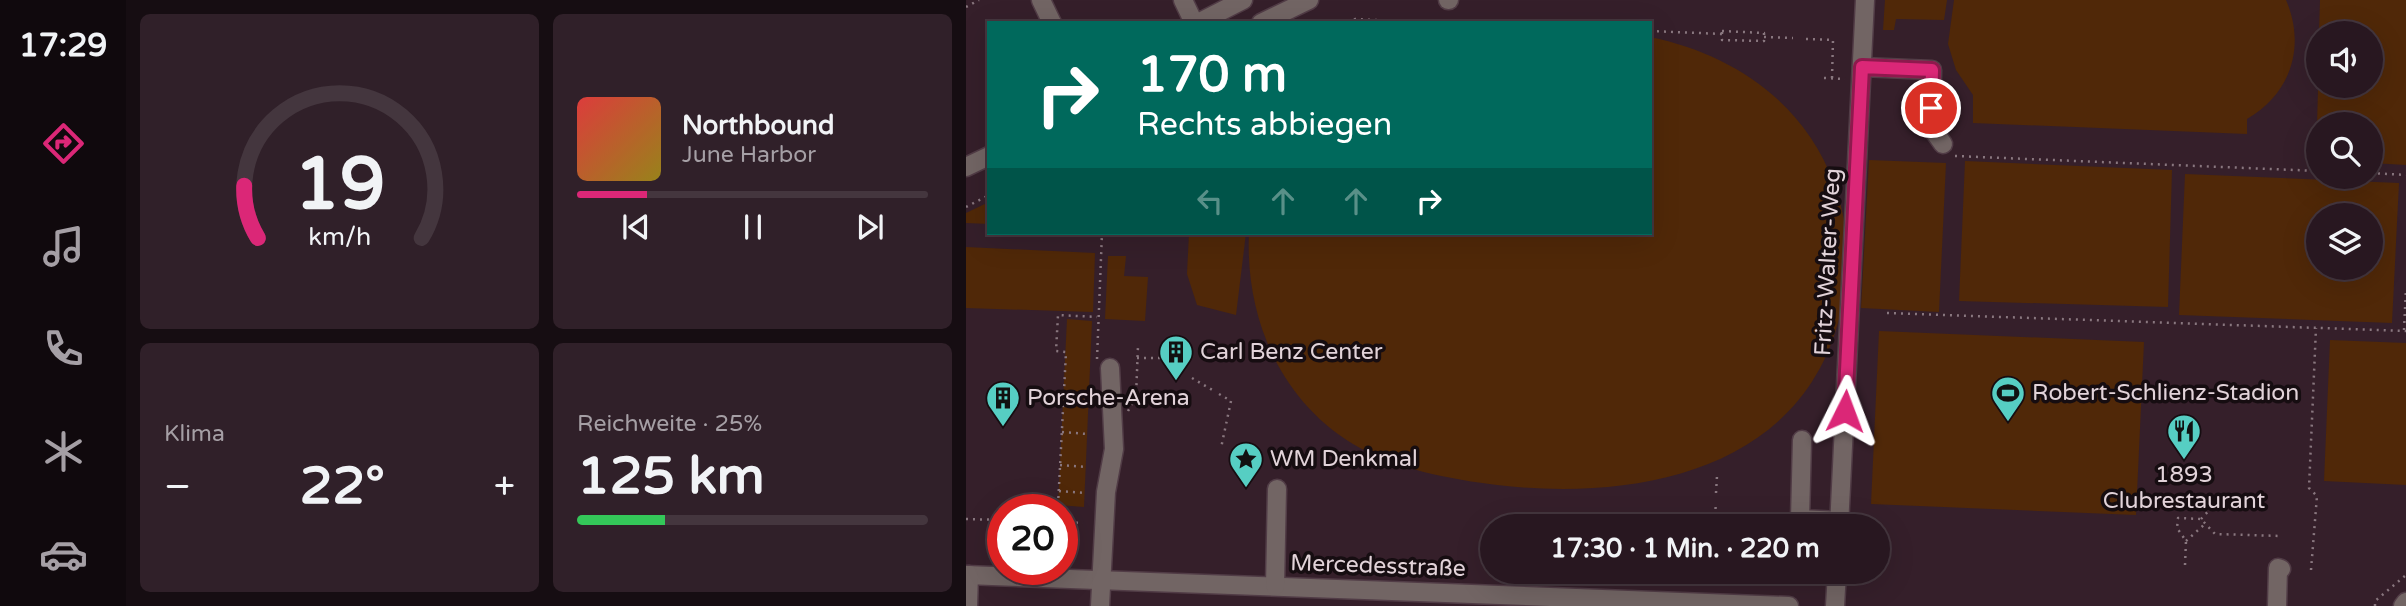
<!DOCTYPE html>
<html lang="de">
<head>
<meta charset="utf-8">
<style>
	:root { --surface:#281720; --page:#302029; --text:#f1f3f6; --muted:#a59fa5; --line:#44363e; --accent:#db2777 }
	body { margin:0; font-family:"Varela Round",sans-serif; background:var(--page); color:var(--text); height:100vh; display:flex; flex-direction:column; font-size:26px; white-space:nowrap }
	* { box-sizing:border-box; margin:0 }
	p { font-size:23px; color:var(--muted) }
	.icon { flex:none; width:38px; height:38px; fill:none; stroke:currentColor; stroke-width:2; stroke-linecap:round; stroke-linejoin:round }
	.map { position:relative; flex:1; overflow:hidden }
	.sheet { display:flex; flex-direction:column; gap:14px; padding:14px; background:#160d12; width:840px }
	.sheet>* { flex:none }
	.hud { position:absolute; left:21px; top:21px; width:665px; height:214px; border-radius:0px; box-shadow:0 7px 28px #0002,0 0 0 2px var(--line); background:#00695c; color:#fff; overflow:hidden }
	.buttons { position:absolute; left:1340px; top:21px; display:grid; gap:14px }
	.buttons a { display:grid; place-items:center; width:77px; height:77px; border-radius:50%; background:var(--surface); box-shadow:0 7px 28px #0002,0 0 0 2px var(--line); font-size:35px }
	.speed { position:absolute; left:21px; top:494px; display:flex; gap:14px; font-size:35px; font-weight:700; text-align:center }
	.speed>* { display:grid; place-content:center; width:91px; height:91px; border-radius:50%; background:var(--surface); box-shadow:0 7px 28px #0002,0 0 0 2px var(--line); line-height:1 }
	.speed .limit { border:10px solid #d22; background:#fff; color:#111 }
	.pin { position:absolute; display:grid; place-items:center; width:60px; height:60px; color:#fff; margin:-30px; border:4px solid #fff; border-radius:50%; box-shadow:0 2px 7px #0007 }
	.me { position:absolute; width:77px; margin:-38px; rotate:3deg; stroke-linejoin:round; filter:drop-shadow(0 0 5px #0008) }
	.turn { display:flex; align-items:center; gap:24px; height:147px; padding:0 35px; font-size:32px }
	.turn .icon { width:91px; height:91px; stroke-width:2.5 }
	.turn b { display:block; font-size:49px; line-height:60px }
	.lanes { display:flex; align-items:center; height:66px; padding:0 35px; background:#0003; justify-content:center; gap:35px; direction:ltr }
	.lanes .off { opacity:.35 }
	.big { font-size:52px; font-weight:700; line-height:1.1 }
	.sheet .card { flex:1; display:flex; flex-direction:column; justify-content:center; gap:10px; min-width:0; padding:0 24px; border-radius:10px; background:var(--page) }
	.sheet .dial { align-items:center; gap:0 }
	.dial svg { height:182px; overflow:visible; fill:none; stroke:var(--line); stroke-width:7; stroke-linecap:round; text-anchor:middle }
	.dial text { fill:var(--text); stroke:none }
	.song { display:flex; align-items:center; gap:21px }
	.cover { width:84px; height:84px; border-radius:10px; background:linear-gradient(135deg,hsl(0 70% 55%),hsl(50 70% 35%)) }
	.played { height:7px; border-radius:4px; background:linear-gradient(90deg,var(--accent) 20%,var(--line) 20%) }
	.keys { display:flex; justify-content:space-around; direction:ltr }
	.heat { display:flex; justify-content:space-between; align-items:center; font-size:38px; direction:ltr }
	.charge { height:10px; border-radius:5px; background:linear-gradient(90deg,#34c759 25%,var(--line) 0) }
	.sheet .tiles { flex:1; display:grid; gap:14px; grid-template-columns:repeat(2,1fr) }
	.trip { position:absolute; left:514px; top:514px; width:410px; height:70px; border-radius:35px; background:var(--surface); box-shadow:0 7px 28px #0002,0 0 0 2px var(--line); font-weight:700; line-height:70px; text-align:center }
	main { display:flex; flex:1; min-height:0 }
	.tabs { display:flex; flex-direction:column; width:126px; justify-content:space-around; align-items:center; background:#10090d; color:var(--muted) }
	.tabs .icon { width:49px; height:49px }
	.tabs .on { color:var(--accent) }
	.tabs b { font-size:32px; color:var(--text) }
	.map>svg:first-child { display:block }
	.green { fill:#502808; fill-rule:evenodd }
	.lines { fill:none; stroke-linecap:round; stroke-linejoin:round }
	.minor-casing { stroke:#513c46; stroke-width:21 }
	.path { stroke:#89777f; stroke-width:2.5; stroke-dasharray:2 5; stroke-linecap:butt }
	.minor { stroke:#726564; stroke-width:18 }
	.route-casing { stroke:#8e194d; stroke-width:18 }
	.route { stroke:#db2777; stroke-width:12 }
	.labels { text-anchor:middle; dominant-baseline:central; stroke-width:7; stroke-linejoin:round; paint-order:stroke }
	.street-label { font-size:23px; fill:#e2d3d9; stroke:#160d11 }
	.poi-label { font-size:23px; fill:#e2d3d9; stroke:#160d11; text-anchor:start }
</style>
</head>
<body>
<main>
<nav class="tabs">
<b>17:29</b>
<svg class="icon on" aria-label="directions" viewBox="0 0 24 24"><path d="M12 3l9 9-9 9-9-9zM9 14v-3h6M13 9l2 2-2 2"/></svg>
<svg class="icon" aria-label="music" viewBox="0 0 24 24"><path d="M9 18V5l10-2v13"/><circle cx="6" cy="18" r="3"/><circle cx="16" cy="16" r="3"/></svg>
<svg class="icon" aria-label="phone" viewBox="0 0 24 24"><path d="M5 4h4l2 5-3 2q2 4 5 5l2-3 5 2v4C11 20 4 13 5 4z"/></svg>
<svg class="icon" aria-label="climate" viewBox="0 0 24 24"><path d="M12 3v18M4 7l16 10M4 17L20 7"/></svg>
<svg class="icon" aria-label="car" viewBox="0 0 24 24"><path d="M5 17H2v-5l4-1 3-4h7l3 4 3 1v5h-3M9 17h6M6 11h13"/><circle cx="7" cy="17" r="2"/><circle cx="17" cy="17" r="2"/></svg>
</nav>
<section class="sheet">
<div class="tiles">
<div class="card dial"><svg viewBox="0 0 100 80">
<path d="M14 69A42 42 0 1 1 86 69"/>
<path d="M14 69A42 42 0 0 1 8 46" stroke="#db2777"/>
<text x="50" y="56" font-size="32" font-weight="700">19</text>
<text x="50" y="72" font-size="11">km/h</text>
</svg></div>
<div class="card">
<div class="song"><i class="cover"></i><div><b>Northbound</b><p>June Harbor</p></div></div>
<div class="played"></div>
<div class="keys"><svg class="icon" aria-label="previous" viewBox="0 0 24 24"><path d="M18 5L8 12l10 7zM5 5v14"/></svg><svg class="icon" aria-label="pause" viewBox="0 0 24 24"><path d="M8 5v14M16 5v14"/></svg><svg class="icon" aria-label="next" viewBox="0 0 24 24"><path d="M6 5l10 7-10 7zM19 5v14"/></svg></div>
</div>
<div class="card"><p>Klima</p>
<div class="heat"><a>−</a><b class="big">22°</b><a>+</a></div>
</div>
<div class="card"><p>Reichweite · 25%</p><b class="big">125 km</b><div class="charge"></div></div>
</div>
</section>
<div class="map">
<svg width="1440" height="606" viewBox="0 0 1440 606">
	<rect width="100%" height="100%" fill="#351f2a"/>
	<g class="green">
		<polygon points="919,0 981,0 978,20 930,19 928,30 917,30"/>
		<path d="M988 0H1320C1340 46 1325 94 1281 119V134L1007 123V95L990 70 982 44Z"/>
		<polygon points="1354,0 1440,0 1440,165 1405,163 1405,124 1353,124 1353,161 1350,161 1353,54 1353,86 1405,86 1405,33 1353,33"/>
		<path d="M684 37C767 54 839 103 868 184 884 227 885 271 874 315 836 472 669 501 531 485 483 479 429 469 387 444 313 399 279 316 283 233H684Z"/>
		<polygon points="903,160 980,163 973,312 895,308"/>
		<polygon points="999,161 1206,170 1202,307 993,301"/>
		<path d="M1219 174 1433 183 1426 323 1213 315ZM1353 215H1405V268H1353Z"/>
		<polygon points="23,202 23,224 0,223 0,213"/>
		<polygon points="223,233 280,233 270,315 231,305 221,274"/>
		<polygon points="0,247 129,253 127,312 0,308"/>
		<polygon points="142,256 160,256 158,276 182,277 179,321 139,319"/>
		<polygon points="101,319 126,321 118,507 92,505"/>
		<polygon points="913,331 1178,342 1170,515 905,504"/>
		<polygon points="1364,340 1440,343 1440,485 1358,481"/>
	</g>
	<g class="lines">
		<g class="minor-casing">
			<g id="minor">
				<polyline points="75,0 86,23"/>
				<polyline points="217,0 228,23"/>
				<polyline points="482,0 483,0"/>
				<polyline points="232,23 277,0"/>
				<polyline points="295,23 343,0"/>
				<polyline points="896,67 966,70 965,127 977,144"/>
				<polyline points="0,167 23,156"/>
				<polyline points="836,440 834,519 873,521"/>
				<polyline points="873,527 899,0"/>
				<polyline points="0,575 823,606"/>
				<polyline points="309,586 311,489"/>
				<polyline points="2,606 3,575"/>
				<polyline points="134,606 140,492 148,449 144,368"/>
				<polyline points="869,606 871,572"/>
				<polyline points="1311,606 1312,568 1315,569"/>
				<polyline points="1437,606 1440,602"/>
			</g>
		</g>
		<g class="path">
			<polyline points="0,7 13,0"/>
			<polyline points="382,23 389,19 471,23"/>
			<polyline points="684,31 756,34"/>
			<polygon points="756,31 798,33 798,41 756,40"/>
			<polyline points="798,37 827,38"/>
			<polyline points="840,39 867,40 866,78"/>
			<polyline points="858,78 879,79"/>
			<polyline points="989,156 1353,171"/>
			<polyline points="1405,173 1440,175"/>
			<polyline points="0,207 23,195"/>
			<polyline points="921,313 1440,331"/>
			<polyline points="1438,330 1440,288"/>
			<polyline points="171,358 194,358"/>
			<polyline points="131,359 136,233"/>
			<polyline points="199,361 211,369"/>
			<polyline points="226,378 248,391"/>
			<polyline points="253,394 265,401 255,448"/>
			<polyline points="97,397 123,399"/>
			<polyline points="162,411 170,397 172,346"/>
			<polyline points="96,432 121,434"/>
			<polyline points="94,465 120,467"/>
			<polyline points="93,491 119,493"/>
			<polyline points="750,493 751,476"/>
			<polyline points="92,505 100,352 90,351 92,315 131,317"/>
			<polyline points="749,516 750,502"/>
			<polyline points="0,519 37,520"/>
			<polyline points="1235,519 1251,502"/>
			<polyline points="96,522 117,523"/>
			<polyline points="1220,541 1240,523"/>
			<polyline points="1219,565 1220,541 1211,528 1212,518 1235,519 1249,534 1315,536"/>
			<polyline points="1345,570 1351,496 1343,488 1350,328"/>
			<polyline points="1409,606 1409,601 1440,575"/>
		</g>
		<use href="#minor" class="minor"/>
	</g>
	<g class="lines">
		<g class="route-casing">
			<polyline id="route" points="879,411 896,67 966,70 965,108"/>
		</g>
		<use href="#route" class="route"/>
	</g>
	<defs>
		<g id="building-pin" transform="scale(1.75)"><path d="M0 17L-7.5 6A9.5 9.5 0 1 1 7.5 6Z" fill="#56cec3" stroke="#160d11"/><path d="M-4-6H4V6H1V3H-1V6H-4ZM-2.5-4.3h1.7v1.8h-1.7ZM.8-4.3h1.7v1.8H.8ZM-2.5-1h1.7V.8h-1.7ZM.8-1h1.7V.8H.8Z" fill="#111"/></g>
		<g id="stadium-pin" transform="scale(1.75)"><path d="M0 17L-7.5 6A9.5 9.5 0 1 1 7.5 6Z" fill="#56cec3" stroke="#160d11"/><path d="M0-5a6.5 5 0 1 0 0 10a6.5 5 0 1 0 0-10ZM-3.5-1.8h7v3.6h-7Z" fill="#111"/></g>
		<g id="restaurant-pin" transform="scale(1.75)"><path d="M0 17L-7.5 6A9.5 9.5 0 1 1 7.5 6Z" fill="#56cec3" stroke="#160d11"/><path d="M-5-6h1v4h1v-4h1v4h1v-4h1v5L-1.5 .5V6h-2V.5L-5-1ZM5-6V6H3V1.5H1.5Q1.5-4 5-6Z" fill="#111"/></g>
		<g id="sight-pin" transform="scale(1.75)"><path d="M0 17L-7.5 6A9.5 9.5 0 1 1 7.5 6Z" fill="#56cec3" stroke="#160d11"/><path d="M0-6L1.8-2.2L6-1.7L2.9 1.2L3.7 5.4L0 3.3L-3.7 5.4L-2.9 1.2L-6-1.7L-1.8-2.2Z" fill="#111"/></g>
	</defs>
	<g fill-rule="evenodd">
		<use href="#building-pin" x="210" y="352"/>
		<use href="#stadium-pin" x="1042" y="393"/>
		<use href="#building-pin" x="37" y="398"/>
		<use href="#restaurant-pin" x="1218" y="431"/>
		<use href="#sight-pin" x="280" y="459"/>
	</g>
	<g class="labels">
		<g class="street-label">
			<text transform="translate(862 262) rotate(-87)">Fritz-Walter-Weg</text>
			<text transform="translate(412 566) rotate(2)">Mercedesstraße</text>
		</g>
		<g class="poi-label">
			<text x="234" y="352">Carl Benz Center</text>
			<text x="1066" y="393">Robert-Schlienz-Stadion</text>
			<text x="61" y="398">Porsche-Arena</text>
			<text x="304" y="459">WM Denkmal</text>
			<text x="1218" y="475" text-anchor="middle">1893<tspan x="1218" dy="26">Clubrestaurant</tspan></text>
		</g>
	</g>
</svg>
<div class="buttons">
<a><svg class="icon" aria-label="sound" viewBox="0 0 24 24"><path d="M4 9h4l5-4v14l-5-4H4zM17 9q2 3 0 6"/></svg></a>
<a><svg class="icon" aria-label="search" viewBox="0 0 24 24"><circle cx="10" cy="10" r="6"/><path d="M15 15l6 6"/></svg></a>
<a><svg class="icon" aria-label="layers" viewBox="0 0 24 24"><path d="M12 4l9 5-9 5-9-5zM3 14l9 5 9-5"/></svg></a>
</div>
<div class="speed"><div class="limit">20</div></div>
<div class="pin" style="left:965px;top:108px;background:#d93025"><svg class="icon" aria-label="arrive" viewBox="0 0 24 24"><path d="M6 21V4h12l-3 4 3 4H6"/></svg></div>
<svg class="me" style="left:879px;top:411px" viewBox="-20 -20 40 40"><path d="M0-17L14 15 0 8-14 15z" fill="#db2777" stroke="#fff" stroke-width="4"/></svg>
<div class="trip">17:30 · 1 Min. · 220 m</div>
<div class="hud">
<div class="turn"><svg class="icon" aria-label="right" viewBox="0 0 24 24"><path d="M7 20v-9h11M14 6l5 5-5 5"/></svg><div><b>170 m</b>Rechts abbiegen</div></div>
<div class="lanes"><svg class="icon off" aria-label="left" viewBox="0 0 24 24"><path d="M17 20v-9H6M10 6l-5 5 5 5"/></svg><svg class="icon off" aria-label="ahead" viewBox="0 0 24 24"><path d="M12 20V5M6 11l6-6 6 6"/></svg><svg class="icon off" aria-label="ahead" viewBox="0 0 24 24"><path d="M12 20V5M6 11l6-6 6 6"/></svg><svg class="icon" aria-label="right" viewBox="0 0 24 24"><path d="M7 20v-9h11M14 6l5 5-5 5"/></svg></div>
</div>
</div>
</main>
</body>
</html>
